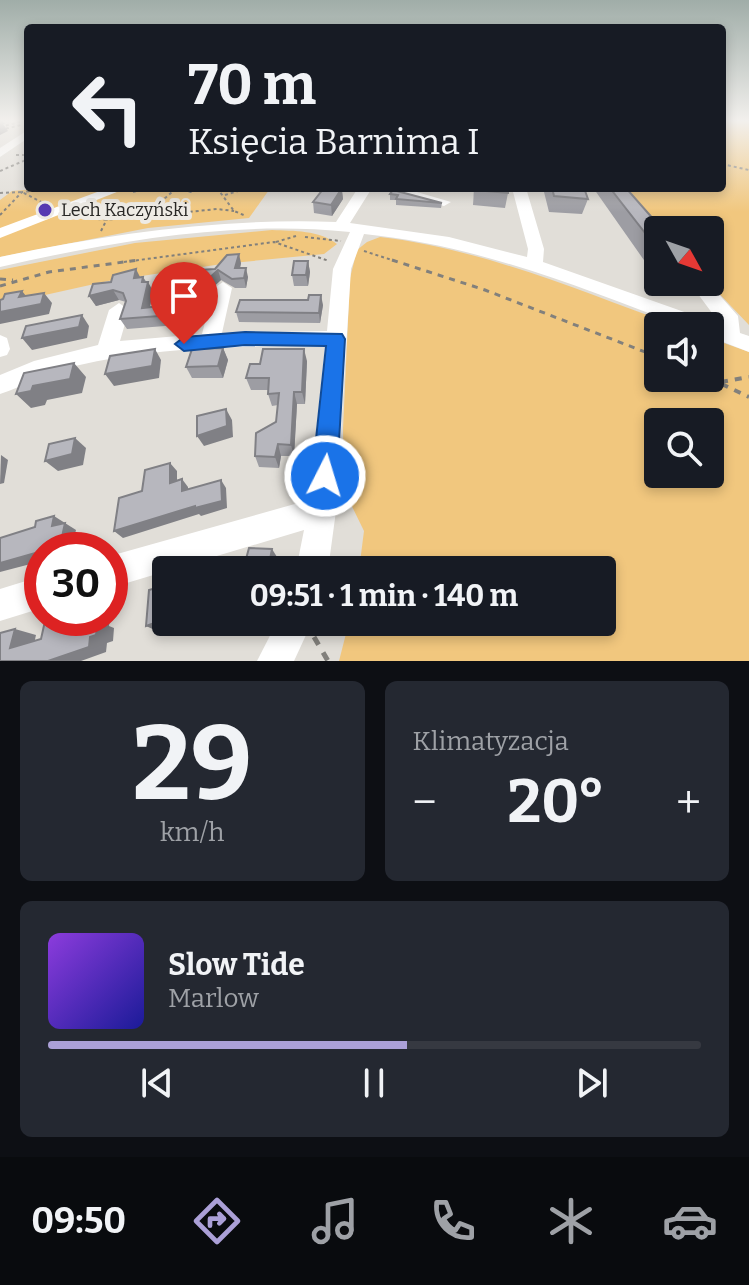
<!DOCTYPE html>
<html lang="pl">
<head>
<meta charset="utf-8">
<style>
	:root { --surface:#171b24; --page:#242831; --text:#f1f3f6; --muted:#9ea1a6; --line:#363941; --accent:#aba0d7 }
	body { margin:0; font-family:Bitter,serif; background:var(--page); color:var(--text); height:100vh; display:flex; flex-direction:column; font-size:30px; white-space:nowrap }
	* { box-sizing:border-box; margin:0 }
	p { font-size:26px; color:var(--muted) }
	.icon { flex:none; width:44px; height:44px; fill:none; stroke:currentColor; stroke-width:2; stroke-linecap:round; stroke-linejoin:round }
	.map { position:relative; height:661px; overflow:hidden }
	.side { display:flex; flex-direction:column; gap:20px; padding:20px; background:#0d0f14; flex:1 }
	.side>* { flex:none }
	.top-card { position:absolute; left:24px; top:24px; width:702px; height:168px; border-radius:8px; box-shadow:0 4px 12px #0003; background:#171b24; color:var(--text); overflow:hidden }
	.needle { width:52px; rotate:130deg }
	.buttons { position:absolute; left:644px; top:216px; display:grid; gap:16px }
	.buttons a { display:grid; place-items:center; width:80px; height:80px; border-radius:8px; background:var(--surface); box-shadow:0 4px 12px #0003; font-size:40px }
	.speed { position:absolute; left:24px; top:532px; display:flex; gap:16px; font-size:40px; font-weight:700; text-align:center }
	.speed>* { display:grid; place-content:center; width:104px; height:104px; border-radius:50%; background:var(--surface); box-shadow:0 4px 12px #0003; line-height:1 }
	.speed .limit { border:12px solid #d22; background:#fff; color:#111 }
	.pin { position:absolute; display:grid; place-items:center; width:68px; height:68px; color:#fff; margin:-82px -34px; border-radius:50% 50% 50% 0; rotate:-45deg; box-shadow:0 0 8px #0007 }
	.pin .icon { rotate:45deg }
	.me { position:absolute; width:88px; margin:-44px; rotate:5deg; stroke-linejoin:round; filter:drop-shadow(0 0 6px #0008) }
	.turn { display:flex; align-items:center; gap:28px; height:168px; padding:0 32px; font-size:36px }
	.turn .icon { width:104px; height:104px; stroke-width:2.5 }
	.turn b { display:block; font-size:56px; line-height:68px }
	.big { font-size:60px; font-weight:700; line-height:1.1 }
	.side .widget { flex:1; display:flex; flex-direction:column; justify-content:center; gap:12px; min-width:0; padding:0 28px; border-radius:12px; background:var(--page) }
	.side .dial { align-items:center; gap:0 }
	.dial b { font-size:104px; line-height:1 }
	.song { display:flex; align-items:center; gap:24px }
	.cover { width:96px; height:96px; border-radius:12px; background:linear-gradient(135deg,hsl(270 70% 55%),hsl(240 70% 35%)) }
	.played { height:8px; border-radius:4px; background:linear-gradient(90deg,var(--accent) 55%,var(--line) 55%) }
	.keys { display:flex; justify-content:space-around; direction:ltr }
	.heat { display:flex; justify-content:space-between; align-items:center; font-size:44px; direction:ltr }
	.side .tiles { flex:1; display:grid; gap:20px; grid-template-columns:1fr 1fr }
	.widget:last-child { grid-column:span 2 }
	.trip { position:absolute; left:152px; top:556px; width:464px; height:80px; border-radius:8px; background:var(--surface); box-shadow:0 4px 12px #0003; font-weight:700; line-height:80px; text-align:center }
	.tabs { display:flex; height:128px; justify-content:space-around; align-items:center; background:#090b0e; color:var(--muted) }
	.tabs .icon { width:56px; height:56px }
	.tabs .current { color:var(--accent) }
	.tabs b { font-size:36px; color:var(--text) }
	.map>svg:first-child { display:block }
	.green { fill:#f1c77e; fill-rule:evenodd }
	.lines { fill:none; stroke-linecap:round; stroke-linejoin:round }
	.path-far3 { stroke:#82807c; stroke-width:2; stroke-dasharray:3 3; stroke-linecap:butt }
	.path-far2 { stroke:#82807c; stroke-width:3; stroke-dasharray:6 6; stroke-linecap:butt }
	.path-far1 { stroke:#82807c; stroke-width:4; stroke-dasharray:7 7; stroke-linecap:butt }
	.path { stroke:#82807c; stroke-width:5; stroke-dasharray:9 9; stroke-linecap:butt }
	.minor { fill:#fff; fill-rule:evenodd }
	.wall { fill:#9d9da3 }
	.shaded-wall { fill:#808085 }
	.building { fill:#b7b7be; stroke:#808085; stroke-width:2 }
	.route { fill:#1a73e8; stroke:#114b97; stroke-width:2 }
	.poi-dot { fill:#563ab2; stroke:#eeebe5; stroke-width:3 }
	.labels { text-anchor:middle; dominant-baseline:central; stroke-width:8; stroke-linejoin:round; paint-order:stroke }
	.far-poi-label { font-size:18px; fill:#282725; stroke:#eeebe5; text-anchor:start }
</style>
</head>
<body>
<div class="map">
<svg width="749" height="661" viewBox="0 0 749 661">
	<rect width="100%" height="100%" fill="#e1ded8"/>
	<g class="green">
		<polygon points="722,120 749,120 749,325 708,282 710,230 663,230 626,188 722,188"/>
		<polygon points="46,188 265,188 269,190 249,218 148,228 0,257 0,200 12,191"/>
		<path d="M272 230C294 231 319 230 337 244L324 254 222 264 108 281 0 305V270L135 243Z"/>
		<path d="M380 237C483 249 580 291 677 326H658V378H710V338L749 352V661H339L349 622H602V570H359L364 531 344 490 343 429 350 278 357 250 367 242ZM658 422H710V474H658Z"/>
	</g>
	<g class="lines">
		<g class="path-far3">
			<polyline points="0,127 27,120"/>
			<polyline points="0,130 21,125"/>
			<polyline points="16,155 28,155"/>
			<polyline points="722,164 749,170"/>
			<polyline points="0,171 28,159"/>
			<polyline points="177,188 191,192 204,188"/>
			<polyline points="217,188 234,211 246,216"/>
			<polyline points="290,188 301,188"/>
			<polyline points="133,192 147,188"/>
			<polyline points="0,193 22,192 45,204"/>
			<polyline points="225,195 248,188"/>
			<path d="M74 214C111 227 149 216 176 188"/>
			<polyline points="0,215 22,192 64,188"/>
			<polyline points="130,218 217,209 234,211"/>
			<polyline points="101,231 117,199"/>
			<polyline points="305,237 341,241"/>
			<polyline points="276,242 296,236"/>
			<polyline points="364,251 398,262"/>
			<polyline points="124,262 274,242 329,261"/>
		</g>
		<g class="path-far2">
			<polyline points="392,260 485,290 658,357"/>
			<polyline points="0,279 13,280"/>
			<polyline points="0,286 49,272 139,260"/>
		</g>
		<g class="path-far1">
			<polyline points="709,378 749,397"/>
			<polyline points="721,382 749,377"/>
		</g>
		<polyline class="path" points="314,637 328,661"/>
		<g class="minor">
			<polygon points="28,130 28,138 0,157 0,148"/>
			<polygon points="108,188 127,188 0,238 0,228"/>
			<path d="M358 188H372L350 223 449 237 527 257 528 249 512 188H526L544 249 543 262 721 325 689 282H708L738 316 740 333 749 336V352L710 337V326H682C578 286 476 245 364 234L351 269 336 511 328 570H296L304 530 110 588V556L309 500 325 346C242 346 155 347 75 366 48 372 25 386 0 394V375L34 361 98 345 109 310 119 303 129 310 120 341 202 334 214 288 223 282 232 288 222 333 327 331 333 269 350 232C232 220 114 241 0 267V257C112 233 222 218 336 222Z"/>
			<polygon points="379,188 403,188 451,202 444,206"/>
			<polygon points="654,262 658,263 658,275 645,267"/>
			<polygon points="0,335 7,338 10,349 7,355 0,357"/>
			<polygon points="42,576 42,608 0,621 0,589"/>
			<polygon points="277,622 312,622 294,661 257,661"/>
		</g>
	</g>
	<g class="wall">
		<polygon points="305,188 345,188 342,191 343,199 332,216 314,213 313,202 322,190"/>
		<polygon points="474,188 508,188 508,193 505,208 473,205"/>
		<polygon points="543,188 626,188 658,230 658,260 655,259 646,263 594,189 584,189 588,199 582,214 549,212"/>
		<polygon points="390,194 442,203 441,208 396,205 396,200 390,200"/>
		<polygon points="308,261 310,272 308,286 294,286 292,275"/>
		<polygon points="241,263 240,268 248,277 246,288 235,288 221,280 210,290 199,290 195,281 215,269"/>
		<polygon points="140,277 143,277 153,291 150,307 188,303 193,313 190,324 127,329 120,319 126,302 119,300 96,306 89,296"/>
		<polygon points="323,305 320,323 239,322 236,312"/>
		<polygon points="223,348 228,360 223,378 192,378 186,367"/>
		<polygon points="307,361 305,404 297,404 294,456 281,456 279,468 259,467 255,456 276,422 278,405 272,406 268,394 268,390 251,390 246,378"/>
	</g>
	<g class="shaded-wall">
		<polygon points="0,120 2,120 5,124 3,124 8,131 0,135"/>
		<polygon points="341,188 345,188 342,191 343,199 332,216 331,205"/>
		<polygon points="658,246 658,254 655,259 646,263 656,247"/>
		<polygon points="239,254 241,263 238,277 235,268"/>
		<polygon points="308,261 310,272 308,286 306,275"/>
		<polygon points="246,268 248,277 246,288 244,278"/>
		<polygon points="136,269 141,279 134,278"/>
		<polygon points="218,270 221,280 210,290 207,280"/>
		<polygon points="143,277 147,285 148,282 153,291 148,317 142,308 142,282"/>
		<polygon points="113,290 119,300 96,306 89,296"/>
		<polygon points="22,291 30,301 44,293 52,303 49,314 0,324 0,312 19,297"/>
		<polygon points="321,295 323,305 320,323 319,313"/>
		<polygon points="188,303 193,313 190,324 186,314"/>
		<polygon points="82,315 89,326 87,338 32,350 22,338"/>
		<polygon points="223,348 228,360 223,378 218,366"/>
		<polygon points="155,349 161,360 159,378 114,386 105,374"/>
		<polygon points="304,349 307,361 305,404 302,392"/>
		<polygon points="74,363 86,377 82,393 47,400 45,405 31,408 16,394"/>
		<polygon points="294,392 297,404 294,456 291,445"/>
		<polygon points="226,409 232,420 233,437 204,446 197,436"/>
		<polygon points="75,438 86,448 83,465 58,471 45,461"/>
		<polygon points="278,444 281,456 279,468 275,457"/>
		<polygon points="1,455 8,460 4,483 0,484"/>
		<polygon points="170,463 177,471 177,491 170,483"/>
		<polygon points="182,479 188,487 188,499 182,491"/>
		<polygon points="221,480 226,488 227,508 201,516 199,514 123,538 114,531 195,506"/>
		<polygon points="54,516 65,523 52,526"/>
		<polygon points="65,523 76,530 71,550 46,550"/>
		<polygon points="272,549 277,557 274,570 268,570"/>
		<polygon points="42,551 42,561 0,572 0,563"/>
		<polygon points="93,618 110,618 109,626 114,628 113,641 107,643 106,652 81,661 48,661 92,624"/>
		<polygon points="166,619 166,622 183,622 157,631 146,626"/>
		<polygon points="206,622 226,622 213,626"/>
		<polygon points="15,629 36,635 32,653 10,648"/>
	</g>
	<g class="building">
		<polygon points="324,188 342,188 331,205 313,202"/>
		<polygon points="475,188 508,188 508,193 475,190"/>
		<polygon points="552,188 584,188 588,199 554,196"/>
		<polygon points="610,188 626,188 663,230 658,230 658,246 656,247"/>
		<polygon points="393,190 442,203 396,199 398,195 390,194"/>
		<polygon points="239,254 235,268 246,268 244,278 232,279 218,270 207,280 195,281 199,270 215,269 227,255"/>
		<polygon points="294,261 308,261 306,275 292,275"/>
		<polygon points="136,269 134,278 143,277 142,282 148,282 142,308 188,303 186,314 120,319 126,301 123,293 113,290 89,296 93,284 111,282 113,275"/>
		<polygon points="22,291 19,297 44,293 41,304 0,312 0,300 3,299 5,294"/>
		<polygon points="309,295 321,295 319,313 236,312 240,300 308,300"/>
		<polygon points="82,315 79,327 22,338 26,326"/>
		<polygon points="223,348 218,366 186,367 192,349"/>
		<polygon points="155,349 152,366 105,374 110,356"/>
		<polygon points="263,349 304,349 302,392 294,392 291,445 278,444 275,457 255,456 256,433 276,422 279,393 268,394 269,378 246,378 250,364 260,364"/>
		<polygon points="74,363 70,379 33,386 31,391 16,394 24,373"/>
		<polygon points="226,409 227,426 197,436 197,416"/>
		<polygon points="75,438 72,454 45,461 49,444"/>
		<polygon points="170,463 170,483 182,479 182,491 221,480 222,501 195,508 195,506 114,531 119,498 142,491 145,470"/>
		<polygon points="54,516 52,526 65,523 60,546 0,563 0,538 35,527 36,521"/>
		<polygon points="249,548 272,549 268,570 211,570 246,559"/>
		<polygon points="166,585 166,619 146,626 149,590"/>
		<polygon points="54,618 93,618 92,624 98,621 96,635 90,637 89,647 48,661 0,661 0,633 15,629 10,648 41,639 45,621"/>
	</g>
	<linearGradient id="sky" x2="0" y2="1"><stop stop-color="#a0ada8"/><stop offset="0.57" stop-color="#f2f0ed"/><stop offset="1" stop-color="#f2f0ed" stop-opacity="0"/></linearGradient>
	<rect width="749" height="212" fill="url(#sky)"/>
	<polygon class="route" points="245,332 342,334 345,339 337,476 333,484 325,487 316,484 312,476 326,346 245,345 184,351 175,344 184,337"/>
	<circle class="poi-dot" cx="45" cy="210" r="8"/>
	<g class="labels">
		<g class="far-poi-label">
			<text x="61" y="210">Lech Kaczyński</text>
		</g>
	</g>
</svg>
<div class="buttons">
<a><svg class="needle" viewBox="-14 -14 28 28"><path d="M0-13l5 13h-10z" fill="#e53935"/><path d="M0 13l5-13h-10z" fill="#9ea1a6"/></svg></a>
<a><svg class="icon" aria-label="sound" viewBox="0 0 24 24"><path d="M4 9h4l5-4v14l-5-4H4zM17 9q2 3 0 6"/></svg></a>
<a><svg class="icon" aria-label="search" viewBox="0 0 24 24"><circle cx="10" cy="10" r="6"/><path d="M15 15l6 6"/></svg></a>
</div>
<div class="speed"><div class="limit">30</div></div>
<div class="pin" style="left:184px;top:344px;background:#d93025"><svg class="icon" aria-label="arrive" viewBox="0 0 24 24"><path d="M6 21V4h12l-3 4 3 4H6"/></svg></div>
<svg class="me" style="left:325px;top:476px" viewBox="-20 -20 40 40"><circle r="17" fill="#1a73e8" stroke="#fff" stroke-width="3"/><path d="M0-11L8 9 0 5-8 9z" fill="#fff"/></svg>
<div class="trip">09:51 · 1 min · 140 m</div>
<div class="top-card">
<div class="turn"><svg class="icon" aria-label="left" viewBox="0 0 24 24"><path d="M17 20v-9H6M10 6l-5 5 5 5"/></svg><div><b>70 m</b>Księcia Barnima I</div></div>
</div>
</div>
<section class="side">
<div class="tiles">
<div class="widget dial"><b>29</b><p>km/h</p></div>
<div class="widget"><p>Klimatyzacja</p>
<div class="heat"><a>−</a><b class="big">20°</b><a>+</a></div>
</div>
<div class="widget">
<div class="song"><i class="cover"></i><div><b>Slow Tide</b><p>Marlow</p></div></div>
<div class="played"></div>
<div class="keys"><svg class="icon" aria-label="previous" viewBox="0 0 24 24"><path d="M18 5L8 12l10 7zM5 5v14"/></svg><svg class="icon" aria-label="pause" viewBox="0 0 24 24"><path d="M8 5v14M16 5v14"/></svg><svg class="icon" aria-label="next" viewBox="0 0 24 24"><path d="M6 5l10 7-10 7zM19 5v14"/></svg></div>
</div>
</div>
</section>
<nav class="tabs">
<b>09:50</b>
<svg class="icon current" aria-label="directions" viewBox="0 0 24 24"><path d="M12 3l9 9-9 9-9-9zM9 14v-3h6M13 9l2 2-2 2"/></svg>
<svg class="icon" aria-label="music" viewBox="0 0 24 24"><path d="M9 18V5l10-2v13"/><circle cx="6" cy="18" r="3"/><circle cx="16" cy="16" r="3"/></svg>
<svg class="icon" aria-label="phone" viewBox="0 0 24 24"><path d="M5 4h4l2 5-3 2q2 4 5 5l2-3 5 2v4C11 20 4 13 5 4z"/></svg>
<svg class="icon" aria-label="climate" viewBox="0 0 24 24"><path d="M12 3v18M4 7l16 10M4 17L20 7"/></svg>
<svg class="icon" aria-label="car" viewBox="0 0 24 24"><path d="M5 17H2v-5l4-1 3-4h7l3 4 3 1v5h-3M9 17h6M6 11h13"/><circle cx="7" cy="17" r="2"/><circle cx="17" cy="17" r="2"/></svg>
</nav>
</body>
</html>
